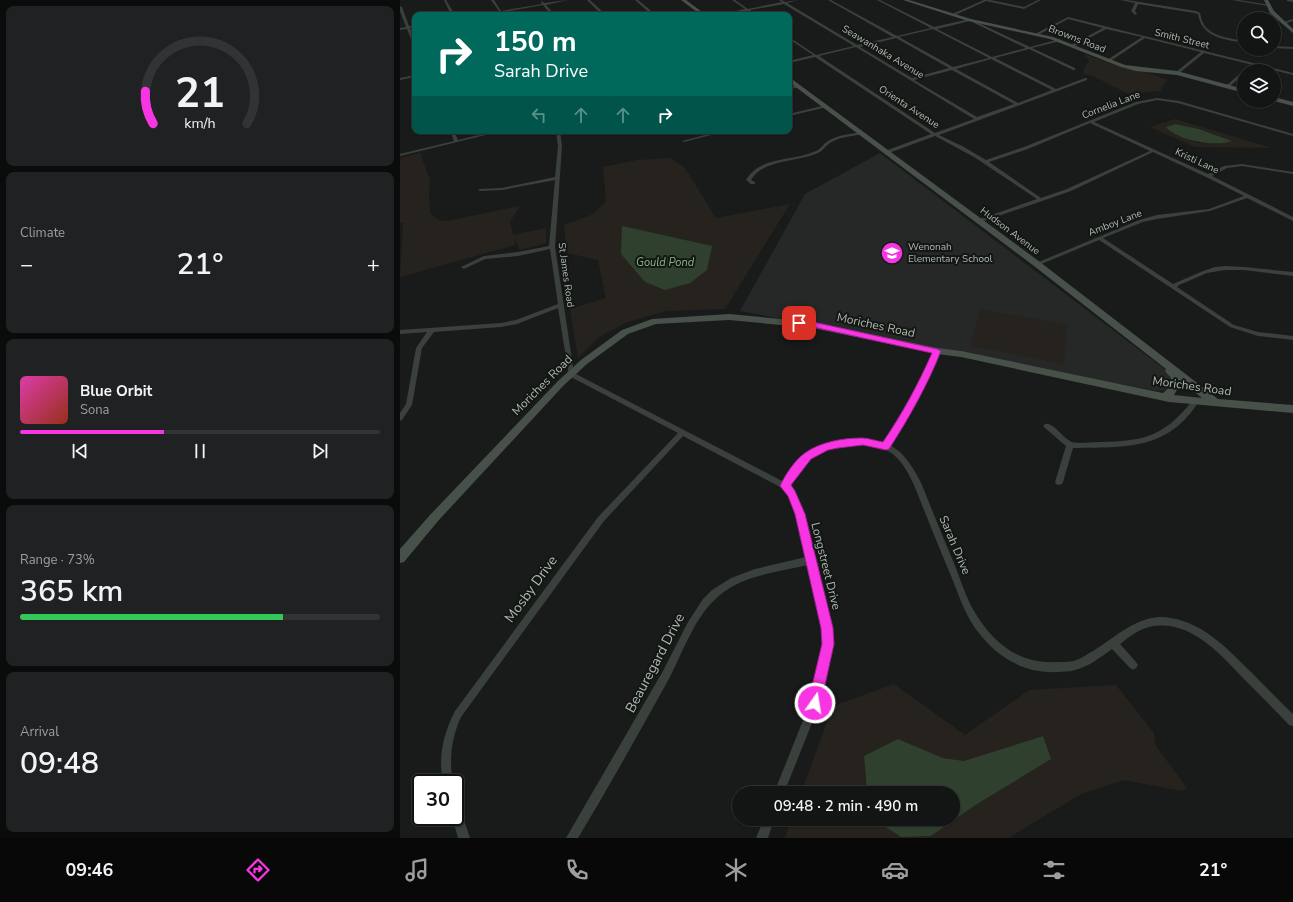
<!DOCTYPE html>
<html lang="en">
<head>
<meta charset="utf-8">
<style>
	:root { --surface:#131414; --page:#202122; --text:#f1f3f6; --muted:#9d9ea0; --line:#323334; --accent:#f735e3 }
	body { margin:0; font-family:"Nunito Sans",sans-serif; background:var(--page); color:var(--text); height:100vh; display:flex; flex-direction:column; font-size:15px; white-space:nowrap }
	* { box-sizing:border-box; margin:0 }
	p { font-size:13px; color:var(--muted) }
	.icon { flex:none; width:22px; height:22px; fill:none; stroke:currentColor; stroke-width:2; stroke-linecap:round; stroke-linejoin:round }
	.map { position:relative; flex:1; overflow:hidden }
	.panel { display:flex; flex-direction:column; gap:6px; padding:6px; background:#0a0b0b; width:400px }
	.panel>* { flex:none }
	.top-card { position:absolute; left:12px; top:12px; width:380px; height:122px; border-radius:8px; box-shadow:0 1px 3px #0004,0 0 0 1px var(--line); background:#00695c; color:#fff; overflow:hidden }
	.controls { position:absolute; left:837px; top:12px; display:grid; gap:8px }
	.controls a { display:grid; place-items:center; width:44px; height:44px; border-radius:50%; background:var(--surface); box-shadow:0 1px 3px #0004,0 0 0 1px var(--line); font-size:20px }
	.speed { position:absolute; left:12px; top:774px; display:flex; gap:8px; font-size:20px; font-weight:700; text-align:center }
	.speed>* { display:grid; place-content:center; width:52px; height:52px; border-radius:50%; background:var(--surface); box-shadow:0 1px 3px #0004,0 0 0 1px var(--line); line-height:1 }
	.speed .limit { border:2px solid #111; border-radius:6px; background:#fff; color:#111 }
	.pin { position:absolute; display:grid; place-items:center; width:34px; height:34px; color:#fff; margin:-17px; border-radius:8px; box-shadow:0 2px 6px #0006 }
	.me { position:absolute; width:44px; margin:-22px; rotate:13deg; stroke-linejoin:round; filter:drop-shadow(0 0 3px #0008) }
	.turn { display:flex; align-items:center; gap:14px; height:84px; padding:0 16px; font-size:18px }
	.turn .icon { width:52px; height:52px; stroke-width:2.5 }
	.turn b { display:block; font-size:28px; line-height:34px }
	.lanes { display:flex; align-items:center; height:38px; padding:0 16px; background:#0003; justify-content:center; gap:20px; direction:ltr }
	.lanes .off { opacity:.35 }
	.big { font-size:30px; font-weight:600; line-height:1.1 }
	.panel .widget { flex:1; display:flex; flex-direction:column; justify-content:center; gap:6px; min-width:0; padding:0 14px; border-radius:8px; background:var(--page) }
	.panel .dial { align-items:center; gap:0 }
	.dial svg { height:104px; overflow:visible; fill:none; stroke:var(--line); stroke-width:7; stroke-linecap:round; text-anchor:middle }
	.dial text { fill:var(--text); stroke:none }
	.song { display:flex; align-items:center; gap:12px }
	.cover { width:48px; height:48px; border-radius:6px; background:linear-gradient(135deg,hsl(320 70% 55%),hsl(10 70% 35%)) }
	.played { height:4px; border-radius:2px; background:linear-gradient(90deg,var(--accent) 40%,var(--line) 40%) }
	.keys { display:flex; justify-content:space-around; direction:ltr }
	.heat { display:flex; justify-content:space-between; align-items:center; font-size:22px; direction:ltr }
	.charge { height:6px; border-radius:3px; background:linear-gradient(90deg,#34c759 73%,var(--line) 0) }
	.trip { position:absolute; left:332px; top:786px; width:228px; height:40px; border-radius:20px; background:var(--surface); box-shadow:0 1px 3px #0004,0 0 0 1px var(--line); font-weight:600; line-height:40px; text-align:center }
	.menu { display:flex; height:64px; justify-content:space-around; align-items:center; background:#080808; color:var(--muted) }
	.menu .icon { width:28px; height:28px }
	.menu .on { color:var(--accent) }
	.menu b { font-size:18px; color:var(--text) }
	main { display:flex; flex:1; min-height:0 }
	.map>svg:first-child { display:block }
	.built { fill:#252826 }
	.green { fill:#26231e; fill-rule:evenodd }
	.water { fill:#30402e }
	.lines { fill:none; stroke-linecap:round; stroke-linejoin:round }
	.street { fill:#3a403b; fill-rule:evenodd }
	.secondary { fill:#475049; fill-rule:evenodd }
	.route { fill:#f735e3; stroke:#a12294 }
	.labels { text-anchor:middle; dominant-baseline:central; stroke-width:4; stroke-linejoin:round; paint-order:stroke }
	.far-street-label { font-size:10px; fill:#abbbad; stroke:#141615 }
	.far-poi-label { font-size:10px; fill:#abbbad; stroke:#141615; text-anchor:start }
	.far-water-label { font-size:11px; font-style:italic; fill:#86b681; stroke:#141615 }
	.street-label { font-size:12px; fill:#abbbad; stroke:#141615 }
	.near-street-label { font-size:14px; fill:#abbbad; stroke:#141615 }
</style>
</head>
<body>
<main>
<section class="panel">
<div class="widget dial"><svg viewBox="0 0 100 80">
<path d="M14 69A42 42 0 1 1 86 69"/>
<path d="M14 69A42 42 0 0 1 8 44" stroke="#f735e3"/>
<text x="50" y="56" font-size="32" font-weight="700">21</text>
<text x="50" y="72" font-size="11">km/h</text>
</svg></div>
<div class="widget"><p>Climate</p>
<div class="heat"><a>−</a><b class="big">21°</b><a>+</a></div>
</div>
<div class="widget">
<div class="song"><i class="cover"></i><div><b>Blue Orbit</b><p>Sona</p></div></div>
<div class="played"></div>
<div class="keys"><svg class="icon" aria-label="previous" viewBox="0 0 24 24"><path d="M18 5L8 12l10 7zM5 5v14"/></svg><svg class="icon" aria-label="pause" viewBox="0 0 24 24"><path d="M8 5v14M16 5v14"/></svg><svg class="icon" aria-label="next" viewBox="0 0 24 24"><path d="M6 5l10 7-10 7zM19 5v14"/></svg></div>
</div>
<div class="widget"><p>Range · 73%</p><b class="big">365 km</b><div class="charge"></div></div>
<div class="widget"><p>Arrival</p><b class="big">09:48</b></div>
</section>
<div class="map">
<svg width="893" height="838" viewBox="0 0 893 838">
	<rect width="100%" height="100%" fill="#191b1a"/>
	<polygon class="built" points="480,153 767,371 774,382 770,390 757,391 340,311 405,194"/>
	<g class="green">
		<polygon points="684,54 721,67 746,72 767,80 760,91 729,94 693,76 683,74 684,68 689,61"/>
		<path d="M775 119 872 148 795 147 750 127ZM775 124 799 129 832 141 797 143 774 133 769 125Z"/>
		<polygon points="20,153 30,180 29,194 30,213 39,220 47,221 120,206 110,222 113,235 146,228 146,243 120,250 114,238 115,245 0,277 3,223 0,223 0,162 1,158"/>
		<polygon points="271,158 285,168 316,218 390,204 325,309 266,311 228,322 199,337 178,358 170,309 206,298 198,260 167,253 164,225 191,215 206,202 203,167 237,160"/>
		<polygon points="580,309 667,325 664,364 571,346"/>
		<polygon points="494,684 565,735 629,690 716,685 754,733 756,746 787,788 782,791 724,780 681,794 608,838 385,838 392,819 473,819 501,837 531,836 574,806 650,759 643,736 564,761 543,758 498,739 464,756 467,793 401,793 433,706"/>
	</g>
	<g class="water">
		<path d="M775 124 799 129 832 141C816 147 778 141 766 127Z"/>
		<polygon points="222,226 312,246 307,270 290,283 265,290 245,282 221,254"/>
		<polygon points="643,736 651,759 574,806 531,836 501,837 473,819 553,819 553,793 467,793 464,756 498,739 543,758 564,761"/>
	</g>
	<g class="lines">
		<g class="street">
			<polygon points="44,0 46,0 55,15 51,15"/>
			<polygon points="91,0 94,0 101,11 142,4 141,2 142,1 144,3 168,0 146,5 155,15 151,15 143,5 103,12 105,15 101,15 100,13 79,15 99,11"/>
			<polygon points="187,0 190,0 206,15 202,15"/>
			<polygon points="235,0 238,0 256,15 252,15"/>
			<path d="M332 0H335L348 9 382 2 379 0H382L385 2 399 0 387 3 457 45 493 37 428 0H431L497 36 531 28 477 0H480L534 27 570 19 630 47 660 39V41L632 48 675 68V70H673L629 49 595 58 656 89 685 78H687V80L539 135 564 147 586 160 624 147 736 102 757 98 779 101 893 134V136L778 103 757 100 738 104 694 122 808 174 824 166 842 164 893 172V174L842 166 827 168 812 176 893 217V221L847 198 810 211 757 219 743 222 703 238 773 284 803 271 815 267 825 266 844 267 893 272V276L844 270H825L807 273 779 285 777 287 834 325 858 332 893 336V340L858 336 830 327 699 240 639 265 637 266 634 264 739 220 757 215 809 209 844 196 806 177 753 152 671 191 581 222H577V220L637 199 574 157 535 136 489 153H485V151L531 134 415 57 389 63V61L413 55 389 39V37L416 55 454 46 384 4 350 10 357 15H353L347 11 325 15H318L345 9ZM570 21 626 48 592 57 537 29ZM533 29 589 58 553 67 499 37ZM496 38 549 68 512 78 460 47ZM456 47 574 119 535 133 419 56ZM591 59 652 90 618 103 556 69ZM552 70 614 104 577 117 514 80ZM690 123 750 151 667 189 641 198 589 162 628 149Z"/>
			<polygon points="584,0 590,0 624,7 638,0 641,0 624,9 586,1 553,16 550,15"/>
			<path d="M720 0H727L796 11 800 13C801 16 801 20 803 23 810 37 831 38 844 41V43C824 39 802 38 798 14L794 13 738 4 735 11 737 14 735 15 731 11 735 3Z"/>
			<polygon points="832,0 839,0 870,5 868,6"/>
			<polygon points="887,0 893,0 893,2 887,1"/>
			<polygon points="0,6 2,7 9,26 15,25 15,27 10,28 15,40 15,45 13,44 7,29 0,30 0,28 6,27 0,11"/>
			<polygon points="668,17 893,73 893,75 804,53 778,74 776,74 776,72 801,52 745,38 709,62 707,62 707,60 742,37 706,29 673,47 671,47 671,45 703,28 668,19 638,35 635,34"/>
			<polygon points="893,19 893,21 883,24 881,23"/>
			<polygon points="874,46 893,47 893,49 874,48"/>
			<polygon points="843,71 844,71 844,74 829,87 827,87 827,85"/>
			<polygon points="15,75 15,77 0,80 0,78"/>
			<polygon points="398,85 401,86 389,90 389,88"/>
			<polygon points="426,105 428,106 427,107 389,116 389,114"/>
			<polygon points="50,131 54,131 58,140 95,131 102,131 0,156 0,154 54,141"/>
			<path d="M156 131H160L162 146 155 247 174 373 384 482C390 472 396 462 405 455 426 438 459 435 484 443L510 399 534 351 537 349H539L540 351 517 400 490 445C506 454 514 469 522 485 532 510 542 535 553 561 560 577 565 596 574 611 593 643 618 664 656 662 662 662 669 662 674 661 681 659 687 654 693 651 718 636 740 612 771 618 806 624 828 650 852 673 866 687 879 701 893 714V726L889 725C874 709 859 694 844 679 819 653 789 618 749 627 738 630 729 637 720 644L736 662 738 665 736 668 733 670 730 668 712 649C701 657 688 667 675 670 670 672 665 671 660 672 623 674 596 657 575 628 564 612 558 593 551 576 538 545 526 515 514 485 509 474 503 463 494 455 473 438 434 442 413 458 403 465 396 475 389 486L395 492 404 515 428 614 433 644 420 703 384 793H374L410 703 423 644 420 614 408 565C378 572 344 575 320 595 295 615 284 650 270 677 240 731 210 785 178 838H166L263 671 288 622 303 599 312 590 331 578 355 569 406 557C401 534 398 506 382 488L283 436 204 521 61 717C51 739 49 760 53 783H43C38 756 43 735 55 711L198 517 278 433 169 376 158 308 117 324 101 327 34 332 22 348 12 405 2 420 0 421V413L6 404 16 348 27 332 0 334V330L101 323 116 320 158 304 150 249 118 256 85 259 66 268 64 269 61 267 84 256 118 252 149 246 155 180 102 190 80 191 78 190 80 189 102 188 155 177 158 146Z"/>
			<polygon points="320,131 327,131 284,142 282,141"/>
			<path d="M461 132H463V134C452 136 439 137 430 143 425 146 423 151 418 153 398 162 363 159 351 180L355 182V184H351L346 180C361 155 393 162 416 151 421 149 423 144 428 141 438 135 450 134 461 132Z"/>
			<path d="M796 398 799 401C768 451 725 447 673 448L663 482 662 484 659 485 656 484 655 482 666 446 645 428 643 426 645 424C654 422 663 439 672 442 677 444 694 442 700 442 747 441 764 436 794 399Z"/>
			<polygon points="55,803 59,804 60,808 70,838 58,838 52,817 55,817"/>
			<polygon points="364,819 374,819 368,838 356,838"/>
		</g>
		<g class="secondary">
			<polygon points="281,0 286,0 306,15 301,15"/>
			<polygon points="503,0 509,0 571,19 653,37 725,65 777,71 844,89 844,93 777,75 736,71 721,67 650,39 568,21"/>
			<polygon points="864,0 868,0 874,11 893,29 893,33 870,13"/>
			<path d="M389 77 640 262 818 399 893 405V413L769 402 561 357 537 354 413 328 329 320 256 324 228 334 187 364 164 385 38 521 4 562 0 563V549L30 515 158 381 181 360 222 330 252 319 329 314 413 322 537 348 561 351 763 393 769 388 771 378 765 371 766 369 634 266 389 82ZM781 381 802 398 774 395 779 386Z"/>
			<polygon points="874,97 893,102 893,106 874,101"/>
		</g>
	</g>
	<path class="route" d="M396 321 413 322 537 349 541 351C527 386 509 418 489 449L486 450 463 445 438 448 428 450 411 459 391 485 395 491 405 514 433 628 434 644 421 703 419 707 415 709 410 707 408 703 422 644 421 628 395 514 388 496 380 486C385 475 395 460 405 453 420 442 443 438 462 438 469 438 476 441 483 442 502 414 518 385 532 353L413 327 396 325Z"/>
	<defs>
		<g id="school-disc" transform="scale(1.15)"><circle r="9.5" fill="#f735e3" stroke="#141615"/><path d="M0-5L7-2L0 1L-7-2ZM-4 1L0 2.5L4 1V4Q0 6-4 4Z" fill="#fff"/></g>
	</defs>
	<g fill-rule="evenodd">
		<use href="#school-disc" x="492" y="253"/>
	</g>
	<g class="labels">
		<g class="far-street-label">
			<text transform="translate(677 39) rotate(21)">Browns Road</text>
			<text transform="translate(782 39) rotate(14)">Smith Street</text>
			<text transform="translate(483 52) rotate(31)">Seawanhaka Avenue</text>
			<text transform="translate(711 105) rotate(-21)">Cornelia Lane</text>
			<text transform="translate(509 107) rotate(33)">Orienta Avenue</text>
			<text transform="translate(797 161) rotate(25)">Kristi Lane</text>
			<text transform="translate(715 223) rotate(-21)">Amboy Lane</text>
			<text transform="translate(610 231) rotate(37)">Hudson Avenue</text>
			<text transform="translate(166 275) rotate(82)">St James Road</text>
		</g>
		<g class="far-poi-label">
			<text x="508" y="247">Wenonah<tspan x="508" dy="12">Elementary School</tspan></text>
		</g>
		<g class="far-water-label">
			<text x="265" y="262">Gould Pond</text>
		</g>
		<g class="street-label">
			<text transform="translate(476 325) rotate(12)">Moriches Road</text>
			<text transform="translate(142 385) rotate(-45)">Moriches Road</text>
			<text transform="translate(792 386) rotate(8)">Moriches Road</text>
			<text transform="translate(555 545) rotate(67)">Sarah Drive</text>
			<text transform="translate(426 566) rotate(76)">Longstreet Drive</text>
		</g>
		<g class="near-street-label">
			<text transform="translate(131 589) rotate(-54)">Mosby Drive</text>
			<text transform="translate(255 663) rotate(-62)">Beauregard Drive</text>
		</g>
	</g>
</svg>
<div class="controls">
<a><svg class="icon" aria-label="search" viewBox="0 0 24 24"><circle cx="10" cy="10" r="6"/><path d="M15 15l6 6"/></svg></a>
<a><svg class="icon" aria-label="layers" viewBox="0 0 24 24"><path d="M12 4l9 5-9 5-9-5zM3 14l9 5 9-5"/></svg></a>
</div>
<div class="speed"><div class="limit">30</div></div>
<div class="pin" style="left:399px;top:323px;background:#d93025"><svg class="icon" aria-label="arrive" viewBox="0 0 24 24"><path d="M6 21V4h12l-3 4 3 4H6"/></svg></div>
<svg class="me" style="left:415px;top:703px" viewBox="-20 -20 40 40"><circle r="17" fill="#f735e3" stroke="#fff" stroke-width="3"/><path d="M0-11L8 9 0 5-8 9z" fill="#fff"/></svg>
<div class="trip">09:48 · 2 min · 490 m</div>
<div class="top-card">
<div class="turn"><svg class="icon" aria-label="right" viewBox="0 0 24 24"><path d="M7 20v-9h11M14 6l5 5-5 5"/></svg><div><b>150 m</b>Sarah Drive</div></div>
<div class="lanes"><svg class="icon off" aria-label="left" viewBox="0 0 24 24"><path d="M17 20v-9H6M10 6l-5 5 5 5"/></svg><svg class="icon off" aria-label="ahead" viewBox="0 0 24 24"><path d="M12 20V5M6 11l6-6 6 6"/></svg><svg class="icon off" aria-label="ahead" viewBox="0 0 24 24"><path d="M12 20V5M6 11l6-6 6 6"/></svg><svg class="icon" aria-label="right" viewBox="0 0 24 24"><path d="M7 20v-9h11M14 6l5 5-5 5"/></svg></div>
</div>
</div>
</main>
<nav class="menu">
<b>09:46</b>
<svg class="icon on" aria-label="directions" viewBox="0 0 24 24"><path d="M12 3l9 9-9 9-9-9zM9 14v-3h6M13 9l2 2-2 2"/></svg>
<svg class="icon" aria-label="music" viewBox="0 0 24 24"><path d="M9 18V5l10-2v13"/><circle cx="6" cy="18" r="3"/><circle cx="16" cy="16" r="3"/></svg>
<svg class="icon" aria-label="phone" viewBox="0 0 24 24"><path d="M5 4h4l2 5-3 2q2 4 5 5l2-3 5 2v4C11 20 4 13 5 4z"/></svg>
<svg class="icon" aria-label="climate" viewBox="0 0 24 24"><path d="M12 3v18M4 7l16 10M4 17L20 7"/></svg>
<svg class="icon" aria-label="car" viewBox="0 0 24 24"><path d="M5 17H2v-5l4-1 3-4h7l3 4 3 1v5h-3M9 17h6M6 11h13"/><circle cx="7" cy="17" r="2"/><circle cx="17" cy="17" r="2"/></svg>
<svg class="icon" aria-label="filters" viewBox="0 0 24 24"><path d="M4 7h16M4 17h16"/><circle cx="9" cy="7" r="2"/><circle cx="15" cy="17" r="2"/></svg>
<b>21°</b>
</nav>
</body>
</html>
